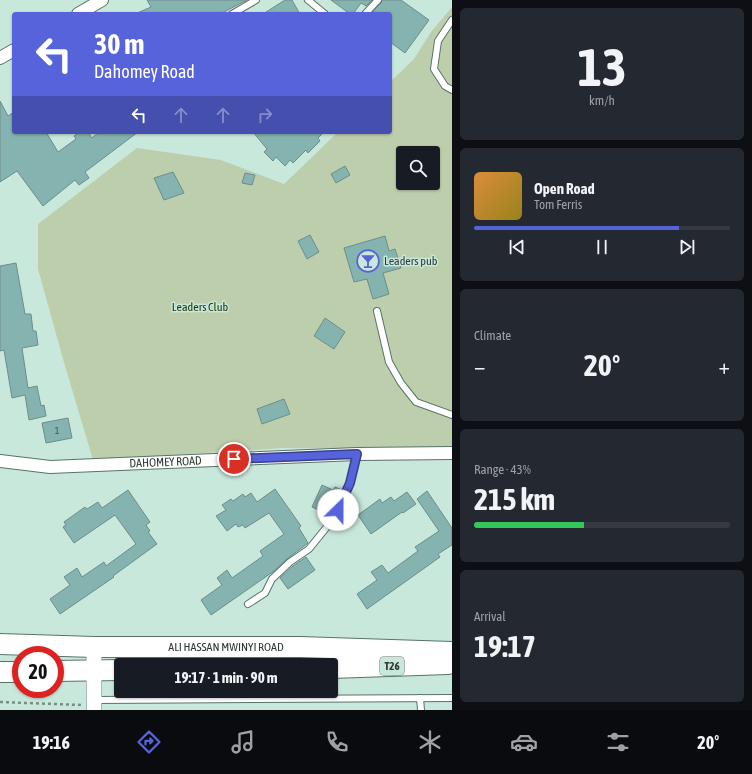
<!DOCTYPE html>
<html lang="en">
<head>
<meta charset="utf-8">
<style>
	:root { --surface:#171b24; --page:#242831; --text:#f1f3f6; --muted:#9ea1a6; --line:#363941; --accent:#5763da }
	body { margin:0; font-family:"Asap Condensed",sans-serif; background:var(--page); color:var(--text); height:100vh; display:flex; flex-direction:column; font-size:15px; white-space:nowrap }
	* { box-sizing:border-box; margin:0 }
	p { font-size:13px; color:var(--muted) }
	.icon { flex:none; width:22px; height:22px; fill:none; stroke:currentColor; stroke-width:2; stroke-linecap:round; stroke-linejoin:round }
	.map { position:relative; flex:1; overflow:hidden }
	.drawer { display:flex; flex-direction:column; gap:8px; padding:8px; background:#0d0f14; width:300px }
	.drawer>* { flex:none }
	.hud { position:absolute; left:12px; top:12px; width:380px; height:122px; border-radius:4px; box-shadow:0 1px 3px #0004; background:#5763da; color:#fff; overflow:hidden }
	.buttons { position:absolute; left:396px; top:146px; display:grid; gap:8px }
	.buttons a { display:grid; place-items:center; width:44px; height:44px; border-radius:4px; background:var(--surface); box-shadow:0 1px 3px #0004; font-size:20px }
	.speed { position:absolute; left:12px; top:646px; display:flex; gap:8px; font-size:20px; font-weight:700; text-align:center }
	.speed>* { display:grid; place-content:center; width:52px; height:52px; border-radius:50%; background:var(--surface); box-shadow:0 1px 3px #0004; line-height:1 }
	.speed .limit { border:6px solid #d22; background:#fff; color:#111 }
	.pin { position:absolute; display:grid; place-items:center; width:34px; height:34px; color:#fff; margin:-17px; border:2px solid #fff; border-radius:50%; box-shadow:0 1px 4px #0007 }
	.me { position:absolute; width:44px; margin:-22px; rotate:23deg; stroke-linejoin:round; filter:drop-shadow(0 0 3px #0008) }
	.turn { display:flex; align-items:center; gap:14px; height:84px; padding:0 16px; font-size:18px }
	.turn .icon { width:52px; height:52px; stroke-width:2.5 }
	.turn b { display:block; font-size:28px; line-height:34px }
	.lanes { display:flex; align-items:center; height:38px; padding:0 16px; background:#0003; justify-content:center; gap:20px; direction:ltr }
	.lanes .off { opacity:.35 }
	.big { font-size:30px; font-weight:700; line-height:1.1 }
	.drawer .tile { flex:1; display:flex; flex-direction:column; justify-content:center; gap:6px; min-width:0; padding:0 14px; border-radius:6px; background:var(--page) }
	.drawer .dial { align-items:center; gap:0 }
	.dial b { font-size:52px; line-height:1 }
	.song { display:flex; align-items:center; gap:12px }
	.cover { width:48px; height:48px; border-radius:6px; background:linear-gradient(135deg,hsl(30 70% 55%),hsl(50 70% 35%)) }
	.played { height:4px; border-radius:2px; background:linear-gradient(90deg,var(--accent) 80%,var(--line) 80%) }
	.keys { display:flex; justify-content:space-around; direction:ltr }
	.heat { display:flex; justify-content:space-between; align-items:center; font-size:22px; direction:ltr }
	.charge { height:6px; border-radius:3px; background:linear-gradient(90deg,#34c759 43%,var(--line) 0) }
	.trip { position:absolute; left:114px; top:658px; width:224px; height:40px; border-radius:4px; background:var(--surface); box-shadow:0 1px 3px #0004; font-weight:700; line-height:40px; text-align:center }
	.tabs { display:flex; height:64px; justify-content:space-around; align-items:center; background:#090b0e; color:var(--muted) }
	.tabs .icon { width:28px; height:28px }
	.tabs .active { color:var(--accent) }
	.tabs b { font-size:18px; color:var(--text) }
	main { display:flex; flex:1; min-height:0 }
	.map>svg:first-child { display:block }
	.green { fill:#bdcead; fill-rule:evenodd }
	.building { fill:#84b3b0; stroke:#6e8d8b }
	.lines { fill:none; stroke-linecap:round; stroke-linejoin:round }
	.service-casing { stroke:#587369; stroke-width:8 }
	.minor-casing { stroke:#587369; stroke-width:14 }
	.tertiary-casing { stroke:#587369; stroke-width:16 }
	.trunk-casing { stroke:#587369; stroke-width:22 }
	.path { stroke:#798e86; stroke-width:2.5; stroke-dasharray:3 3; stroke-linecap:butt }
	.service { stroke:#fff; stroke-width:6 }
	.minor { stroke:#fff; stroke-width:12 }
	.tertiary { stroke:#fff; stroke-width:15 }
	.trunk { stroke:#fff; stroke-width:20 }
	.route-casing { stroke:#39408e; stroke-width:10 }
	.route { stroke:#5763da; stroke-width:7 }
	.labels { text-anchor:middle; dominant-baseline:central; stroke-width:3; stroke-linejoin:round; paint-order:stroke }
	.number-label { font-size:10px; fill:#435854 }
	.shield { fill:#c9e8dc; stroke:#5c6e67; stroke-width:1 }
	.shield-label { font-size:11px; font-weight:bold; fill:#2d3935 }
	.poi-label { font-size:12px; fill:#2d3935; stroke:#c9e8dc; text-anchor:start }
	.park-label { font-size:12px; fill:#1d3200; stroke:#c9e8dc }
	.street-label { font-size:12px; fill:#2d3935; stroke:#c9e8dc }
</style>
</head>
<body>
<main>
<div class="map">
<svg width="452" height="710" viewBox="0 0 452 710">
	<rect width="100%" height="100%" fill="#c9e8dc"/>
	<path class="green" d="M452 7V449L449 450 284 448 93 460 63 359 38 269V224L137 148 221 160 284 184 338 132H390V82L414 59 431 32ZM403 153H433V183H403Z"/>
	<g class="building">
		<polygon points="147,0 247,0 220,14 135,14 151,7"/>
		<polygon points="285,0 292,0 300,14 263,14"/>
		<polygon points="331,0 372,0 366,6 361,3 353,14 350,14"/>
		<polygon points="382,0 401,0 429,20 405,53 390,42 390,14 377,14 373,11 381,3"/>
		<polygon points="0,101 8,116 14,112 14,132 46,132 58,152 76,139 74,136 80,132 88,132 92,138 99,132 138,132 85,172 89,178 79,185 75,180 43,206 17,171 0,182"/>
		<polygon points="253,132 324,132 318,138 320,141 308,153 306,150 293,163 290,160 285,166 276,157 273,161 264,152 267,149"/>
		<polygon points="345,166 350,175 336,183 331,174"/>
		<polygon points="173,172 184,193 164,200 154,178"/>
		<polygon points="245,173 255,175 252,185 242,183"/>
		<polygon points="310,235 319,252 307,259 298,241"/>
		<polygon points="385,236 389,251 395,249 401,268 383,273 389,294 373,299 367,279 354,282 344,248"/>
		<polygon points="16,263 25,314 31,314 33,331 36,331 38,345 22,348 28,388 37,386 41,406 44,405 46,416 29,420 25,395 12,398 4,350 0,351 0,266"/>
		<polygon points="325,318 345,332 334,349 314,336"/>
		<polygon points="284,399 290,414 262,424 257,409"/>
		<polygon points="68,418 72,438 46,443 42,423"/>
		<polygon points="322,485 333,490 335,487 342,490 336,504 333,502 328,514 312,507"/>
		<polygon points="275,489 301,526 299,528 308,543 287,559 274,571 211,615 201,600 222,585 217,578 227,570 232,578 263,556 260,551 284,534 269,513 245,528 243,525 238,527 236,524 227,531 216,516 226,510 222,505 231,499 233,501 243,494 245,497 251,493 257,502"/>
		<polygon points="128,490 150,522 146,525 150,531 148,532 157,544 113,576 114,577 60,614 50,599 70,585 64,577 77,568 82,577 104,562 106,566 136,544 115,515 74,543 63,527 66,525 64,522 85,507 87,509 98,502 102,508"/>
		<polygon points="427,491 452,528 452,545 438,554 440,557 367,609 357,594 377,580 371,572 382,565 388,573 418,551 415,547 439,531 417,499"/>
		<polygon points="407,492 416,504 403,513 402,512 371,534 358,515 380,499 382,503 391,497 394,501"/>
		<polygon points="306,557 315,570 288,589 280,578 293,566"/>
	</g>
	<g class="lines">
		<g class="service-casing">
			<g id="service">
				<polyline points="308,0 325,14"/>
				<polyline points="232,14 256,0"/>
				<polyline points="365,14 378,0"/>
				<polyline points="452,20 438,41 434,69 445,86 452,90"/>
				<polyline points="377,311 389,362 401,383 416,402 452,415"/>
				<polyline points="248,604 265,593 272,579 290,562 309,549 326,528 338,511 350,483 357,454"/>
				<polyline points="420,698 421,710"/>
				<polyline points="95,700 452,698"/>
			</g>
		</g>
		<g class="minor-casing">
			<g id="minor">
				<polyline points="78,14 102,0"/>
				<polyline points="0,58 14,50"/>
				<path id="s1" d="M0 461 50 467 357 454 452 453"/>
			</g>
		</g>
		<g class="tertiary-casing">
			<polyline id="tertiary" points="94,710 94,647"/>
		</g>
		<g class="trunk-casing">
			<g id="trunk">
				<path id="s2" d="M0 644 94 647H300L452 652"/>
				<polyline points="331,668 448,664"/>
				<polyline points="55,671 121,670"/>
				<polyline points="0,672 21,672"/>
			</g>
		</g>
		<polyline class="path" points="0,702 82,705"/>
		<use href="#service" class="service"/>
		<use href="#minor" class="minor"/>
		<use href="#tertiary" class="tertiary"/>
		<use href="#trunk" class="trunk"/>
	</g>
	<g class="lines">
		<g class="route-casing">
			<polyline id="route" points="234,459 357,454 350,483 338,510"/>
		</g>
		<use href="#route" class="route"/>
	</g>
	<defs>
		<g id="bar-ring" transform="scale(1.15)"><circle r="9.5" fill="#c9e8dc" stroke="#5763da" stroke-width="1.5"/><path d="M-6-5H6L.8 .8V4.5H3.5V6h-7V4.5H-.8V.8Z" fill="#5763da"/></g>
	</defs>
	<g fill-rule="evenodd">
		<use href="#bar-ring" x="368" y="261"/>
	</g>
	<g class="labels">
		<g class="number-label">
			<text x="57" y="430">1</text>
		</g>
		<rect class="shield" x="380" y="657" width="24" height="18" rx="3"/>
		<g class="shield-label">
			<text x="392" y="666">T26</text>
		</g>
		<g class="poi-label">
			<text x="384" y="261">Leaders pub</text>
		</g>
		<g class="park-label">
			<text x="200" y="307">Leaders Club</text>
		</g>
		<g class="street-label">
			<text stroke="none"><textPath href="#s1" startOffset="166">DAHOMEY ROAD</textPath></text>
			<text stroke="none"><textPath href="#s2" startOffset="226">ALI HASSAN MWINYI ROAD</textPath></text>
		</g>
	</g>
</svg>
<div class="buttons">
<a><svg class="icon" aria-label="search" viewBox="0 0 24 24"><circle cx="10" cy="10" r="6"/><path d="M15 15l6 6"/></svg></a>
</div>
<div class="speed"><div class="limit">20</div></div>
<div class="pin" style="left:234px;top:459px;background:#d93025"><svg class="icon" aria-label="arrive" viewBox="0 0 24 24"><path d="M6 21V4h12l-3 4 3 4H6"/></svg></div>
<svg class="me" style="left:338px;top:510px" viewBox="-20 -20 40 40"><circle r="19" fill="#fff"/><path d="M0-13L10 11 0 6-10 11z" fill="#5763da"/></svg>
<div class="trip">19:17 · 1 min · 90 m</div>
<div class="hud">
<div class="turn"><svg class="icon" aria-label="left" viewBox="0 0 24 24"><path d="M17 20v-9H6M10 6l-5 5 5 5"/></svg><div><b>30 m</b>Dahomey Road</div></div>
<div class="lanes"><svg class="icon" aria-label="left" viewBox="0 0 24 24"><path d="M17 20v-9H6M10 6l-5 5 5 5"/></svg><svg class="icon off" aria-label="ahead" viewBox="0 0 24 24"><path d="M12 20V5M6 11l6-6 6 6"/></svg><svg class="icon off" aria-label="ahead" viewBox="0 0 24 24"><path d="M12 20V5M6 11l6-6 6 6"/></svg><svg class="icon off" aria-label="right" viewBox="0 0 24 24"><path d="M7 20v-9h11M14 6l5 5-5 5"/></svg></div>
</div>
</div>
<section class="drawer">
<div class="tile dial"><b>13</b><p>km/h</p></div>
<div class="tile">
<div class="song"><i class="cover"></i><div><b>Open Road</b><p>Tom Ferris</p></div></div>
<div class="played"></div>
<div class="keys"><svg class="icon" aria-label="previous" viewBox="0 0 24 24"><path d="M18 5L8 12l10 7zM5 5v14"/></svg><svg class="icon" aria-label="pause" viewBox="0 0 24 24"><path d="M8 5v14M16 5v14"/></svg><svg class="icon" aria-label="next" viewBox="0 0 24 24"><path d="M6 5l10 7-10 7zM19 5v14"/></svg></div>
</div>
<div class="tile"><p>Climate</p>
<div class="heat"><a>−</a><b class="big">20°</b><a>+</a></div>
</div>
<div class="tile"><p>Range · 43%</p><b class="big">215 km</b><div class="charge"></div></div>
<div class="tile"><p>Arrival</p><b class="big">19:17</b></div>
</section>
</main>
<nav class="tabs">
<b>19:16</b>
<svg class="icon active" aria-label="directions" viewBox="0 0 24 24"><path d="M12 3l9 9-9 9-9-9zM9 14v-3h6M13 9l2 2-2 2"/></svg>
<svg class="icon" aria-label="music" viewBox="0 0 24 24"><path d="M9 18V5l10-2v13"/><circle cx="6" cy="18" r="3"/><circle cx="16" cy="16" r="3"/></svg>
<svg class="icon" aria-label="phone" viewBox="0 0 24 24"><path d="M5 4h4l2 5-3 2q2 4 5 5l2-3 5 2v4C11 20 4 13 5 4z"/></svg>
<svg class="icon" aria-label="climate" viewBox="0 0 24 24"><path d="M12 3v18M4 7l16 10M4 17L20 7"/></svg>
<svg class="icon" aria-label="car" viewBox="0 0 24 24"><path d="M5 17H2v-5l4-1 3-4h7l3 4 3 1v5h-3M9 17h6M6 11h13"/><circle cx="7" cy="17" r="2"/><circle cx="17" cy="17" r="2"/></svg>
<svg class="icon" aria-label="filters" viewBox="0 0 24 24"><path d="M4 7h16M4 17h16"/><circle cx="9" cy="7" r="2"/><circle cx="15" cy="17" r="2"/></svg>
<b>20°</b>
</nav>
</body>
</html>
